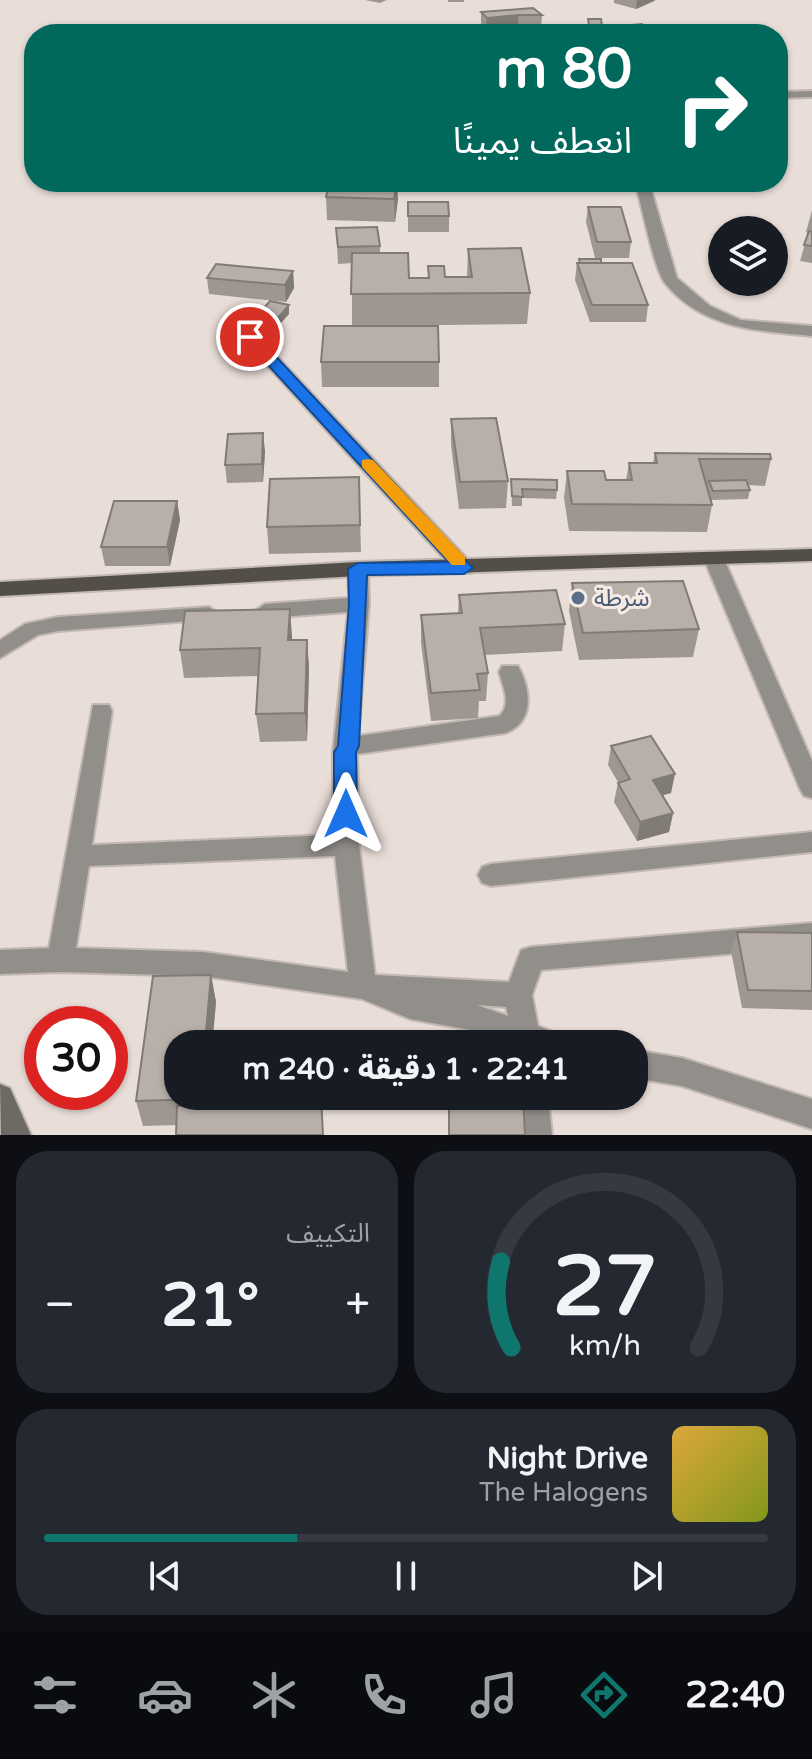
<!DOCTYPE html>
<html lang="ar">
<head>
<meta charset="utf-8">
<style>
	:root { --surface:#171b24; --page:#242831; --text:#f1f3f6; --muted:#9ea1a6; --line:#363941; --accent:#0f766e }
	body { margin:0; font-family:"Varela Round","Noto Sans Arabic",sans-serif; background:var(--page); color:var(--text); direction:rtl; height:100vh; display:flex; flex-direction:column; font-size:30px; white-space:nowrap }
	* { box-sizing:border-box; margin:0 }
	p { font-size:26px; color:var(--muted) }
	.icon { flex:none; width:44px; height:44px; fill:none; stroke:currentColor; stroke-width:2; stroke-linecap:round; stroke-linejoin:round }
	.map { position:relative; height:1135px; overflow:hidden; direction:ltr }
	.details { display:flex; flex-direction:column; gap:16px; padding:16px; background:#0d0f14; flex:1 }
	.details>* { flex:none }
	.top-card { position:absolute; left:24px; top:24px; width:764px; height:168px; border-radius:32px; box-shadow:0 2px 6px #0004; direction:rtl; background:#00695c; color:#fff; overflow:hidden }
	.buttons { position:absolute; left:708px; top:216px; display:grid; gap:16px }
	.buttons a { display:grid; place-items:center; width:80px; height:80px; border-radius:50%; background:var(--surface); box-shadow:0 2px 6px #0004; font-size:40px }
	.speed { position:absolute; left:24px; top:1006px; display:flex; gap:16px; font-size:40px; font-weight:700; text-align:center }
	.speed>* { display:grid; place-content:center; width:104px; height:104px; border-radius:50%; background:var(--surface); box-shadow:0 2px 6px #0004; line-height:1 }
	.speed .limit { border:12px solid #d22; background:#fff; color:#111 }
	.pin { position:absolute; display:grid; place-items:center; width:68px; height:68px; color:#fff; margin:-34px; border:4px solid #fff; border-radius:50%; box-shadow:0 2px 8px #0007 }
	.me { position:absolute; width:88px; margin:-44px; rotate:0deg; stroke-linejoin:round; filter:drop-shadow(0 0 6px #0008) }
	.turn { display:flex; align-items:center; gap:28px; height:168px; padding:0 24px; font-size:36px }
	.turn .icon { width:104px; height:104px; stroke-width:2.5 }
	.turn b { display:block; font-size:56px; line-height:68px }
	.big { font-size:60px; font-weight:800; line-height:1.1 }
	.details .tile { flex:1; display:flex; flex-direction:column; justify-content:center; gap:12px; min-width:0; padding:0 28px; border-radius:32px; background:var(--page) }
	.details .dial { align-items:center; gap:0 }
	.dial svg { height:208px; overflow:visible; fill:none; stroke:var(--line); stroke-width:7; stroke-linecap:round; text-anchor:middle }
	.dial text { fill:var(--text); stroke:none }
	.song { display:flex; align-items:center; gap:24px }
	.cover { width:96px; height:96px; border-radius:12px; background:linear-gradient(135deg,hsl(40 70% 55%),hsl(70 70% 35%)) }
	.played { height:8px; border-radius:4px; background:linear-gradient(90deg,var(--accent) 35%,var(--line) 35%) }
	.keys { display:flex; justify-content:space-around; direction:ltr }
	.heat { display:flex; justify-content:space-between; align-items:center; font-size:44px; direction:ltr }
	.details .tiles { flex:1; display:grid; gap:16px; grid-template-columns:1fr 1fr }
	.tile:last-child { grid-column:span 2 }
	.trip { position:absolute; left:164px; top:1030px; width:484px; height:80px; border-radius:32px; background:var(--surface); box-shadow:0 2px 6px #0004; font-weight:800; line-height:80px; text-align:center; direction:rtl }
	.tabs { display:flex; height:128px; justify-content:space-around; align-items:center; background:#090b0e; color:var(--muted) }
	.tabs .icon { width:56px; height:56px }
	.tabs .current { color:var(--accent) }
	.tabs b { font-size:36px; color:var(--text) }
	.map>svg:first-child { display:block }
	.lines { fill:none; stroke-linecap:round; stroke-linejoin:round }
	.minor-casing { stroke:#c3b9b4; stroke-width:4 }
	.secondary-casing { stroke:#c3b9b4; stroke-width:4 }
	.primary-casing { stroke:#c3b9b4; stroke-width:4 }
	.minor { fill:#928f8b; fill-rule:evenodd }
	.secondary { fill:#6d6963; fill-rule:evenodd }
	.primary { fill:#534e47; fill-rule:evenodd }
	.wall { fill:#9e9790 }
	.shaded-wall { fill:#817b76 }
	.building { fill:#b8b0a8; stroke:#817b76; stroke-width:2 }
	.route { fill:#1a73e8; stroke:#114b97; stroke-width:2 }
	.slow { fill:#f59e0b }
	.service-dot { fill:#5c6f8a; stroke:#f6eae4; stroke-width:3 }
	.labels { text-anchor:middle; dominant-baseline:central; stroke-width:6; stroke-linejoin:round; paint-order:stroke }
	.service-label { font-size:24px; fill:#4e5e75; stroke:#f6eae4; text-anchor:start }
</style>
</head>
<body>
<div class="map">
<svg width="812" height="1135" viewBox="0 0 812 1135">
	<rect width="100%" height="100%" fill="#e9ddd7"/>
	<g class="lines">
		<g class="minor-casing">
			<g id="minor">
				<polygon points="812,91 812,97 778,98 778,92"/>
				<path d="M635 182H649L677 278 710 306 741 320 812 326V336C758 331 702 329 665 283 654 270 641 202 635 182Z"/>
				<polygon points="250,332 256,334 471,563 474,568 471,573 457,573 244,340 244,334"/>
				<polygon points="714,553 724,559 812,761 812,798 804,796 800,789 704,559"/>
				<path d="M358 562 368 569 369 604 358 736 499 716C512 705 503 687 499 672L502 666H518C531 689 535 723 505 733L357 754 359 845 375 975 509 982 521 950 531 947 812 923V947L541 970 532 995 538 1026 561 1035 565 1044H513L476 1031 410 1019 362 999 203 976 61 972 0 974V950L49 948 93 705H109L112 711 92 845 333 835V752L348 612 265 618 255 611 265 604 349 598 348 569ZM335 856 348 972 203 952 76 948 89 866ZM477 1005 506 1007 508 1016Z"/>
				<polygon points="209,607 219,614 216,619 58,631 38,635 0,658 0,640 25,624 58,617"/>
				<polygon points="812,832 812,852 491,886 482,883 478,875 482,867 491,864"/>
				<polygon points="634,1050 682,1058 812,1099 812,1129 682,1086 634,1078"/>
				<polygon points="518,1096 548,1096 552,1135 522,1135"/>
			</g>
		</g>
		<g class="secondary-casing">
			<polygon id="secondary" points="0,1084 10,1088 31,1135 1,1135"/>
		</g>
		<g class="primary-casing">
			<polygon id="primary" points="812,549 812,561 358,576 0,596 0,582 358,562"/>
		</g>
		<use href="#minor" class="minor"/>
		<use href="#secondary" class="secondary"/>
		<use href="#primary" class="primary"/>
	</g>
	<g class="wall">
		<polygon points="365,0 387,0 380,3"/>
		<rect x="448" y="0" width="16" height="2"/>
		<polygon points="614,0 655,0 654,1 636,9 614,3"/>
		<polygon points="481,12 542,15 541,28 518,28 486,31 481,25"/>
		<polygon points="588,19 602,26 602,32 589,32"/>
		<polygon points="326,197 398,199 395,222 327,220"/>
		<polygon points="408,202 449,216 449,232 408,232"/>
		<polygon points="588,207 631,242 629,258 595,258 586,222"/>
		<polygon points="812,210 812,263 800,261 808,233 806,232"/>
		<polygon points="336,228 380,246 380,253 409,278 428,278 428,266 445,277 467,277 468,249 530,293 527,324 352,326 352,263 338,264"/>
		<polygon points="579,259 601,263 648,305 646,322 590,322 575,280 577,263 579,263"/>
		<polygon points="293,271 294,288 286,302 209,294 207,278"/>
		<polygon points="258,314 289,314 278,326 259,322"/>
		<polygon points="321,362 439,362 439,387 322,387"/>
		<polygon points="451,419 508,481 506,508 459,509 451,445"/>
		<polygon points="265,451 263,482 227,483 225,465"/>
		<polygon points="655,453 771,459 765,486 748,485 750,490 748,499 711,500 712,505 707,532 569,531 564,498 567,471 606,480 626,480 629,463 653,463"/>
		<polygon points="359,477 361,552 269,554 267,527"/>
		<polygon points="511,479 557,490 556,499 522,498 522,506 512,506"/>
		<polygon points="177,501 180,520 170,566 105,566 101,547"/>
		<polygon points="572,583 699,629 693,657 579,660 569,611"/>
		<polygon points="459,595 565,624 562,651 484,655 488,673 486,701 479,701 478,718 431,721 421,643 421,615 458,613"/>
		<polygon points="292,636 292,640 307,640 309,668 307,741 260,742 256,714 259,676 184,678 180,650"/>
		<polygon points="611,746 671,793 662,795 673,813 669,832 637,841 614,802 618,782 608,765"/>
		<polygon points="737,932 812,933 812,1010 742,1008 731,951"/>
		<polygon points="211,975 216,1002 208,1096 176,1135 177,1125 143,1126 136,1101"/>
		<polygon points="448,1096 523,1096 525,1135 448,1135"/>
	</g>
	<g class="shaded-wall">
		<polygon points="637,0 655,0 654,1 636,9"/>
		<polygon points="518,15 518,28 486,31 487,18"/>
		<polygon points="457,27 457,33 449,34 449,33"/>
		<polygon points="397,182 398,199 395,222 394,199"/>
		<polygon points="293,271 294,288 286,302 285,285"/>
		<polygon points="289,305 289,314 278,326 278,318"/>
		<polygon points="263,433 265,451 263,482 262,464"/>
		<polygon points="177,501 180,520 170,566 167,547"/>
		<polygon points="290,609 292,636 291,668 288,640"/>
		<polygon points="307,640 309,668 307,741 305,713"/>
		<polygon points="675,774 671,793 649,799 653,780"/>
		<polygon points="673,813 669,832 637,841 640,822"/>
		<polygon points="211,975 216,1002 212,1044 205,1044"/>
		<polygon points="200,1096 208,1096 205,1125 200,1099"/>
	</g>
	<g class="building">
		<polygon points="533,8 542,15 518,15 487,18 481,12"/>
		<polygon points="588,19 601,19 602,26 589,25"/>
		<polygon points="642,24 649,30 638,30 632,25"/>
		<polygon points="445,25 457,27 449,33 436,31"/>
		<polygon points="704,29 707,34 636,34 634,30"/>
		<rect x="588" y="33" width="24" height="1"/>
		<polygon points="330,182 397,182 394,199 326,197"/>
		<polygon points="408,202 448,202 449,216 408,216"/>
		<polygon points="588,207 621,207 631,242 597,242"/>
		<polygon points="377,227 380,246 338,247 336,228"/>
		<polygon points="809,231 812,232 812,246 804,245"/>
		<polygon points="521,248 530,293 351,294 352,253 408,253 409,278 429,278 428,266 444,266 445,277 472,277 468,249"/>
		<polygon points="579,259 601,259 601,263 580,263"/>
		<polygon points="577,263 632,263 648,305 592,305"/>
		<polygon points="216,264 293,271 285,285 207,278"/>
		<polygon points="270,301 289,305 278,318 258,314"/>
		<polygon points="324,326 438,326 439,362 321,362"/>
		<polygon points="496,418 508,481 460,482 451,419"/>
		<polygon points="263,433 262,464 225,465 228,434"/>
		<polygon points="655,453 770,454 771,459 699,459 712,505 572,504 567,471 604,471 606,480 632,480 629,463 657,463"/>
		<polygon points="359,477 360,525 267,527 270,479"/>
		<polygon points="511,479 557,480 557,490 522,489 523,497 512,496"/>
		<polygon points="746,480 750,490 713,491 709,481"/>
		<polygon points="114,501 177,501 167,547 101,547"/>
		<polygon points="683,581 699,629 583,633 572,583"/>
		<polygon points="556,590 565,624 480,628 488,673 477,674 480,690 431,693 421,615 462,613 459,595"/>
		<polygon points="290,609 288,640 307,640 305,713 256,714 260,648 180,650 185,611"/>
		<polygon points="651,736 675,774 653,780 673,813 640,822 618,783 630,779 611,746"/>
		<polygon points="737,932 812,933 812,991 748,990"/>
		<polygon points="211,975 205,1044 178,1044 178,1096 200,1096 200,1099 136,1101 153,976"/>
		<polygon points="279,1096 321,1096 323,1135 176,1135 177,1106"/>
		<polygon points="449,1096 523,1096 525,1135 449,1135"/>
	</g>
	<polygon class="route" points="250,333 255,334 473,568 464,574 367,575 359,746 356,752 357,814 353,820 338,820 334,814 334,752 338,746 349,604 348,569 358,563 449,562 245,340 243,337"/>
	<polygon class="slow" points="368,459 373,460 465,557 465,565 452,565 362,467 362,460"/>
	<circle class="service-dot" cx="578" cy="598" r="8"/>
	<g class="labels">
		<g class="service-label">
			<text x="594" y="598">شرطة</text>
		</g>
	</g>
</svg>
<div class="buttons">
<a><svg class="icon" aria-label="layers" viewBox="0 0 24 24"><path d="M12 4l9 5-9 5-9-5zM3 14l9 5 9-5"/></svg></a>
</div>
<div class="speed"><div class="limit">30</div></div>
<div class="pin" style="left:250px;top:337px;background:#d93025"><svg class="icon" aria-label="arrive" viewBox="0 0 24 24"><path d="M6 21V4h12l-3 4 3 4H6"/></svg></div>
<svg class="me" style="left:346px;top:814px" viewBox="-20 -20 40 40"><path d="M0-17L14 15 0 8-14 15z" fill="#1a73e8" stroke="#fff" stroke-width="4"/></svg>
<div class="trip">22:41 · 1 دقيقة · 240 m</div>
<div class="top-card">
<div class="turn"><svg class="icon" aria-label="right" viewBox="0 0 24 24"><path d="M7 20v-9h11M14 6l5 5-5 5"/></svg><div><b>80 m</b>انعطف يمينًا</div></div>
</div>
</div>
<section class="details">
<div class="tiles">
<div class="tile dial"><svg viewBox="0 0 100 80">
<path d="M14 69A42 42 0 1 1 86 69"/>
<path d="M14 69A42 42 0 0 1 10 36" stroke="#0f766e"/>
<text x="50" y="56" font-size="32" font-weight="700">27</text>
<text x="50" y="72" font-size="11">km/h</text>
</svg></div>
<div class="tile"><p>التكييف</p>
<div class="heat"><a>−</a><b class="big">21°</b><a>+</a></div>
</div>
<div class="tile">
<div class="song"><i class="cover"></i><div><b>Night Drive</b><p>The Halogens</p></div></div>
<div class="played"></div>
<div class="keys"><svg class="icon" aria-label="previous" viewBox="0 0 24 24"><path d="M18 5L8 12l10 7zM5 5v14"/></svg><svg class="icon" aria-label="pause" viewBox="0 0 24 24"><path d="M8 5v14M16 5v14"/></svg><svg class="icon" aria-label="next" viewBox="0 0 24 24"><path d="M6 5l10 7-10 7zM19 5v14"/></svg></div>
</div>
</div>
</section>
<nav class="tabs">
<b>22:40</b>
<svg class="icon current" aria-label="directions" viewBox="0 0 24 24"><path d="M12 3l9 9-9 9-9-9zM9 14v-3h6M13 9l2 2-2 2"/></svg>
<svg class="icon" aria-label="music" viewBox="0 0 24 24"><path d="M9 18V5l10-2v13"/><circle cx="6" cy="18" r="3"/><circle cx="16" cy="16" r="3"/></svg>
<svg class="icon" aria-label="phone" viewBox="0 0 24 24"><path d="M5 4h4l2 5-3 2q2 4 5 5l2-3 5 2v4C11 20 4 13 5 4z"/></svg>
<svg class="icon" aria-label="climate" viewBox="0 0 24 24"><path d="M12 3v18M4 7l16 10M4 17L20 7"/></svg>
<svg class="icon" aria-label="car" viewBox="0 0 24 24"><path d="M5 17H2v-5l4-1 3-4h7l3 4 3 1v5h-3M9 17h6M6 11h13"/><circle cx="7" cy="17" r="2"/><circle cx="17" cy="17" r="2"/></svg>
<svg class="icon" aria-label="filters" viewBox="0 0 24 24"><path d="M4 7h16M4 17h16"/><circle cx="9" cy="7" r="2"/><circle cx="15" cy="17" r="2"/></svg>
</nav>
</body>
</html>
